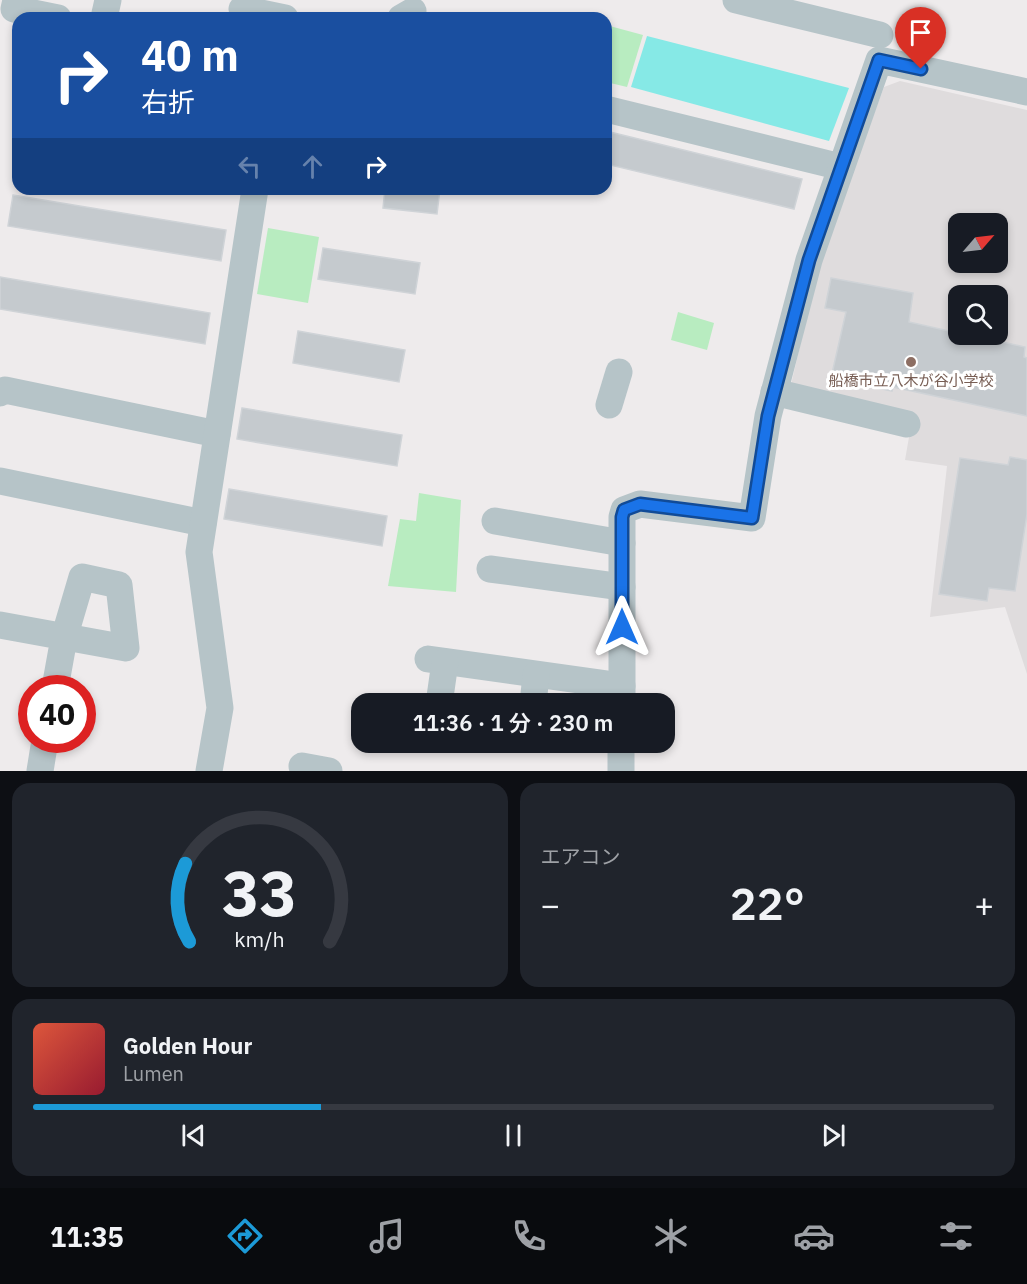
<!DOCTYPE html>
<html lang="ja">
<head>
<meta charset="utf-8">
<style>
	:root { --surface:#171b24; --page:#20242c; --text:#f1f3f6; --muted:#9ea1a6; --line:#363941; --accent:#1c9ad7 }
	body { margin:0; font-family:"IBM Plex Sans","Noto Sans JP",sans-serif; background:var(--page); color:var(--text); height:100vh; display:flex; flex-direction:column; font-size:22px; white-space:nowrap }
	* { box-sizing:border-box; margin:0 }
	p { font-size:20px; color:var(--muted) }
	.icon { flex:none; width:33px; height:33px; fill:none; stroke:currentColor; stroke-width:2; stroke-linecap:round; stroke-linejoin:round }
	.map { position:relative; height:771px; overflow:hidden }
	.panel { display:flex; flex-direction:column; gap:12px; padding:12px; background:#0d0f14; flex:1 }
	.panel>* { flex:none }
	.guide { position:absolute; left:12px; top:12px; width:600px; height:183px; border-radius:18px; box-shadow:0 3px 9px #0003; background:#1a4fa0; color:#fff; overflow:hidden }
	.needle { width:39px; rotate:62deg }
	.tools { position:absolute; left:948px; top:213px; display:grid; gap:12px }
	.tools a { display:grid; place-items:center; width:60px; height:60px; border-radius:12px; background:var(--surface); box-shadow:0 3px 9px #0003; font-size:30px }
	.speed { position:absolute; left:18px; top:675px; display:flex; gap:12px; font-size:30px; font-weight:700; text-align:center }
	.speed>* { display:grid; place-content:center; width:78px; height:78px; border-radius:50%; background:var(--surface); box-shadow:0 3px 9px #0003; line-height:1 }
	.speed .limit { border:9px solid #d22; background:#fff; color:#111 }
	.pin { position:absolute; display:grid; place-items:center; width:51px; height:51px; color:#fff; margin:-62px -26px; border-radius:50% 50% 50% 0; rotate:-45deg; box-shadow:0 0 6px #0007 }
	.pin .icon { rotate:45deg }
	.me { position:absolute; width:66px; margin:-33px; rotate:0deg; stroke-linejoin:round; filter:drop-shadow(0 0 4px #0008) }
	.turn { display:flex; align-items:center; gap:21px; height:126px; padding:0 30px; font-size:27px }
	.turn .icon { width:78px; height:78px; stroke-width:2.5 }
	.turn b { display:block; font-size:42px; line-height:51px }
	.lanes { display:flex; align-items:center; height:57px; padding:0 30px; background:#0003; justify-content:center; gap:30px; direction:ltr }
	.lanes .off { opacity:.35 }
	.big { font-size:45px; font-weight:600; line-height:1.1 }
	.panel .widget { flex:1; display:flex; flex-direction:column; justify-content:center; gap:9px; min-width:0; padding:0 21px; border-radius:18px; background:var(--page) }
	.panel .dial { align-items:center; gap:0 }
	.dial svg { height:156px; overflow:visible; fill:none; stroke:var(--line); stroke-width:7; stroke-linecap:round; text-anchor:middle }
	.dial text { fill:var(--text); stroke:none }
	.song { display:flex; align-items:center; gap:18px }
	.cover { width:72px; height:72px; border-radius:9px; background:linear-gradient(135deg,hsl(10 70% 55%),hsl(350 70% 35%)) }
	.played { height:6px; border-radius:3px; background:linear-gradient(90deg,var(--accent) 30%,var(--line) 30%) }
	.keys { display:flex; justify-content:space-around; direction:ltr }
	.heat { display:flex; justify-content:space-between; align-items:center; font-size:33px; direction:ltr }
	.panel .tiles { flex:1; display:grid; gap:12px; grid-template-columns:1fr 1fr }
	.widget:last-child { grid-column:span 2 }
	.trip { position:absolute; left:351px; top:693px; width:324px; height:60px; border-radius:18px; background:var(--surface); box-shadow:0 3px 9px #0003; font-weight:600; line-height:60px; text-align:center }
	.tab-bar { display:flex; height:96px; justify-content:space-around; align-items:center; background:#090b0e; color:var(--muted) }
	.tab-bar .icon { width:42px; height:42px }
	.tab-bar .active { color:var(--accent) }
	.tab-bar b { font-size:27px; color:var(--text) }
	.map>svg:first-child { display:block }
	.education { fill:#dfdcdd; fill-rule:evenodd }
	.green { fill:#b8ecc0 }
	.water { fill:#86e9e6 }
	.building { fill:#c5cace; stroke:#cfd3d7; stroke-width:1.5 }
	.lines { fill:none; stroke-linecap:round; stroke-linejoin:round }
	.minor { stroke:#b6c4c8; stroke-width:27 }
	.route-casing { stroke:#114b97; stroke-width:15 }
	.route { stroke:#1a73e8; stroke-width:10 }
	.education-dot { fill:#8d6e63; stroke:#fff; stroke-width:2 }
	.labels { text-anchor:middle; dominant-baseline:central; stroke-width:6; stroke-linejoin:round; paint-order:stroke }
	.education-label { font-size:15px; fill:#785e54; stroke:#fff }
</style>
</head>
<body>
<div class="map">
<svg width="1027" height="771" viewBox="0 0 1027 771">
	<rect width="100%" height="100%" fill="#eeebec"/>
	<path class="education" d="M900 81 1027 110V674L1005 607 930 617 947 466 905 460 912 420 790 389 820 260 884 87ZM958 224H998V262H958ZM958 296H998V334H958Z"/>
	<g class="green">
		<polygon points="606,25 643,35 627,87 606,82"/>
		<polygon points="268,228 319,237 308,303 257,294"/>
		<polygon points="678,312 714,323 707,350 671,340"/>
		<polygon points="419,493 461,500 456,592 388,586 400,519 416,521"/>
	</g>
	<polygon class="water" points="647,36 849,88 829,141 631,87"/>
	<g class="building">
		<polygon points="606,131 802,179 794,209 606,164"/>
		<polygon points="385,189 440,189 437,214 383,208"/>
		<polygon points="13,195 226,230 221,261 8,226"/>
		<polygon points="323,248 420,263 415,294 318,279"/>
		<polygon points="0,277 210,313 205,344 0,309"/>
		<polygon points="831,278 913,293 909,322 958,333 958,334 967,334 1025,347 1024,357 1027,358 1027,416 893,387 892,391 831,378 846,312 825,308"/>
		<polygon points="298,331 405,350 399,382 293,363"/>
		<polygon points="242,408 402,435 397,466 237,439"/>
		<polygon points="1010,457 1027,460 1027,514 1015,591 989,588 987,601 939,594 960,458 1008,465"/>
		<polygon points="229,489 387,516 382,546 224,519"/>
	</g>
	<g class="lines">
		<g class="minor">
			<polyline points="16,0 14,9 58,18"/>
			<polyline points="736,0 880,35"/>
			<polyline points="242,9 285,18"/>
			<polyline points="104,18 108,0"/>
			<polyline points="401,18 413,11"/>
			<polyline points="606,109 841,167"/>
			<polyline points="774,392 907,424"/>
			<polyline points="0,393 5,390 217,434"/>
			<polyline points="609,405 619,372"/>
			<polyline points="0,481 203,523"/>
			<polyline points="495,521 622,543"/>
			<polyline points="490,569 622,587"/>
			<polyline points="0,625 126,648 119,585 82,577 64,638 55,688"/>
			<polyline points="428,659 622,686"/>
			<polyline points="439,704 445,662"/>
			<polyline points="533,704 536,675"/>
			<polyline points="622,704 622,517 624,510 640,504 752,518 768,416 809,260 879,60 1027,92"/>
			<polyline points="302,766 329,771"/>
			<polyline points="40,771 45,740"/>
			<polyline points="209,771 220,708 199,552 255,189"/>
			<polyline points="621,771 621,742"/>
		</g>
	</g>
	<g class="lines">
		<g class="route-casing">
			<polyline id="route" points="622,627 622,517 624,510 640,504 752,518 768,416 809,260 879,60 921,69"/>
		</g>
		<use href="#route" class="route"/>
	</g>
	<circle class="education-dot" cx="911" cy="362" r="6"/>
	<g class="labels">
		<g class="education-label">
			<text x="911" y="380">船橋市立八木が谷小学校</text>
		</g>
	</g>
</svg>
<div class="tools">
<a><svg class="needle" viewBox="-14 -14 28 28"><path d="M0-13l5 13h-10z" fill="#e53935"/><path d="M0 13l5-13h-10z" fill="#9ea1a6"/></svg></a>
<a><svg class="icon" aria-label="search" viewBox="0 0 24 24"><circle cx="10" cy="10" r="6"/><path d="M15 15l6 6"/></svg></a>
</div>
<div class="speed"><div class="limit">40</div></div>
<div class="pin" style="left:921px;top:69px;background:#d93025"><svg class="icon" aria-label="arrive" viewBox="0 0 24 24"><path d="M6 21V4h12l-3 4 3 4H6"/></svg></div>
<svg class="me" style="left:622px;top:627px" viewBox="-20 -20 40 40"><path d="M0-17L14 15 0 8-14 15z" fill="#1a73e8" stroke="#fff" stroke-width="4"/></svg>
<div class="trip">11:36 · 1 分 · 230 m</div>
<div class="guide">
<div class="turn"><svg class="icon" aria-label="right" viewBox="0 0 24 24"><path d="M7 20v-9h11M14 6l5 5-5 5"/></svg><div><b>40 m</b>右折</div></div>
<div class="lanes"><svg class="icon off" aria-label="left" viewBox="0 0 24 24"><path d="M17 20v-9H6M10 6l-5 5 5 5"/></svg><svg class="icon off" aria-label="ahead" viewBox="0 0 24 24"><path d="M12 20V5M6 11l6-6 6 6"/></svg><svg class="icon" aria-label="right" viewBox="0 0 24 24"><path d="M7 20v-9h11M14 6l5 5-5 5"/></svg></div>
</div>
</div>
<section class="panel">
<div class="tiles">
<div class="widget dial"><svg viewBox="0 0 100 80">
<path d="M14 69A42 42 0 1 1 86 69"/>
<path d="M14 69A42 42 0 0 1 12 29" stroke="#1c9ad7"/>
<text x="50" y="56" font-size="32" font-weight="700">33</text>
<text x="50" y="72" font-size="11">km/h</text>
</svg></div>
<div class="widget"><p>エアコン</p>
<div class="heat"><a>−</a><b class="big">22°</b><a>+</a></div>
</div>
<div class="widget">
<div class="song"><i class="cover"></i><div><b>Golden Hour</b><p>Lumen</p></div></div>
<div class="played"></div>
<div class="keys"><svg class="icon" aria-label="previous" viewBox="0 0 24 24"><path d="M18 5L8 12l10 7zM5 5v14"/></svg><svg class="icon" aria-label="pause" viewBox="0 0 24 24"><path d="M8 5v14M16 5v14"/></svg><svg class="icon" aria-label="next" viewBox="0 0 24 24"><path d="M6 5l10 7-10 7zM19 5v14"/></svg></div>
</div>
</div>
</section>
<nav class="tab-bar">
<b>11:35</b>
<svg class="icon active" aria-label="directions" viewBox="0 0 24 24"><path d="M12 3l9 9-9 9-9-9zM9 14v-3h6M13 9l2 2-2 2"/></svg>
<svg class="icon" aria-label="music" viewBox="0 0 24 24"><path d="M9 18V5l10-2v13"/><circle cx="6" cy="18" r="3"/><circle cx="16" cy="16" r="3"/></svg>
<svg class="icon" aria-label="phone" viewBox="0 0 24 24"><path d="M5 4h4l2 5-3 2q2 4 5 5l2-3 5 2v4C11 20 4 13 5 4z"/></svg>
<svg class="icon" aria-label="climate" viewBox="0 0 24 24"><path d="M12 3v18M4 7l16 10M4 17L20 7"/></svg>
<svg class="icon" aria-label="car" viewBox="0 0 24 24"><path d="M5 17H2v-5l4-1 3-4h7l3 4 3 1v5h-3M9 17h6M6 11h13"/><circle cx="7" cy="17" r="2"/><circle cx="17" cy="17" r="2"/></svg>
<svg class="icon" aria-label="filters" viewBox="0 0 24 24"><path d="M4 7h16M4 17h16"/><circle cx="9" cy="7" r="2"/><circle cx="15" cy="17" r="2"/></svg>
</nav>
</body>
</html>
